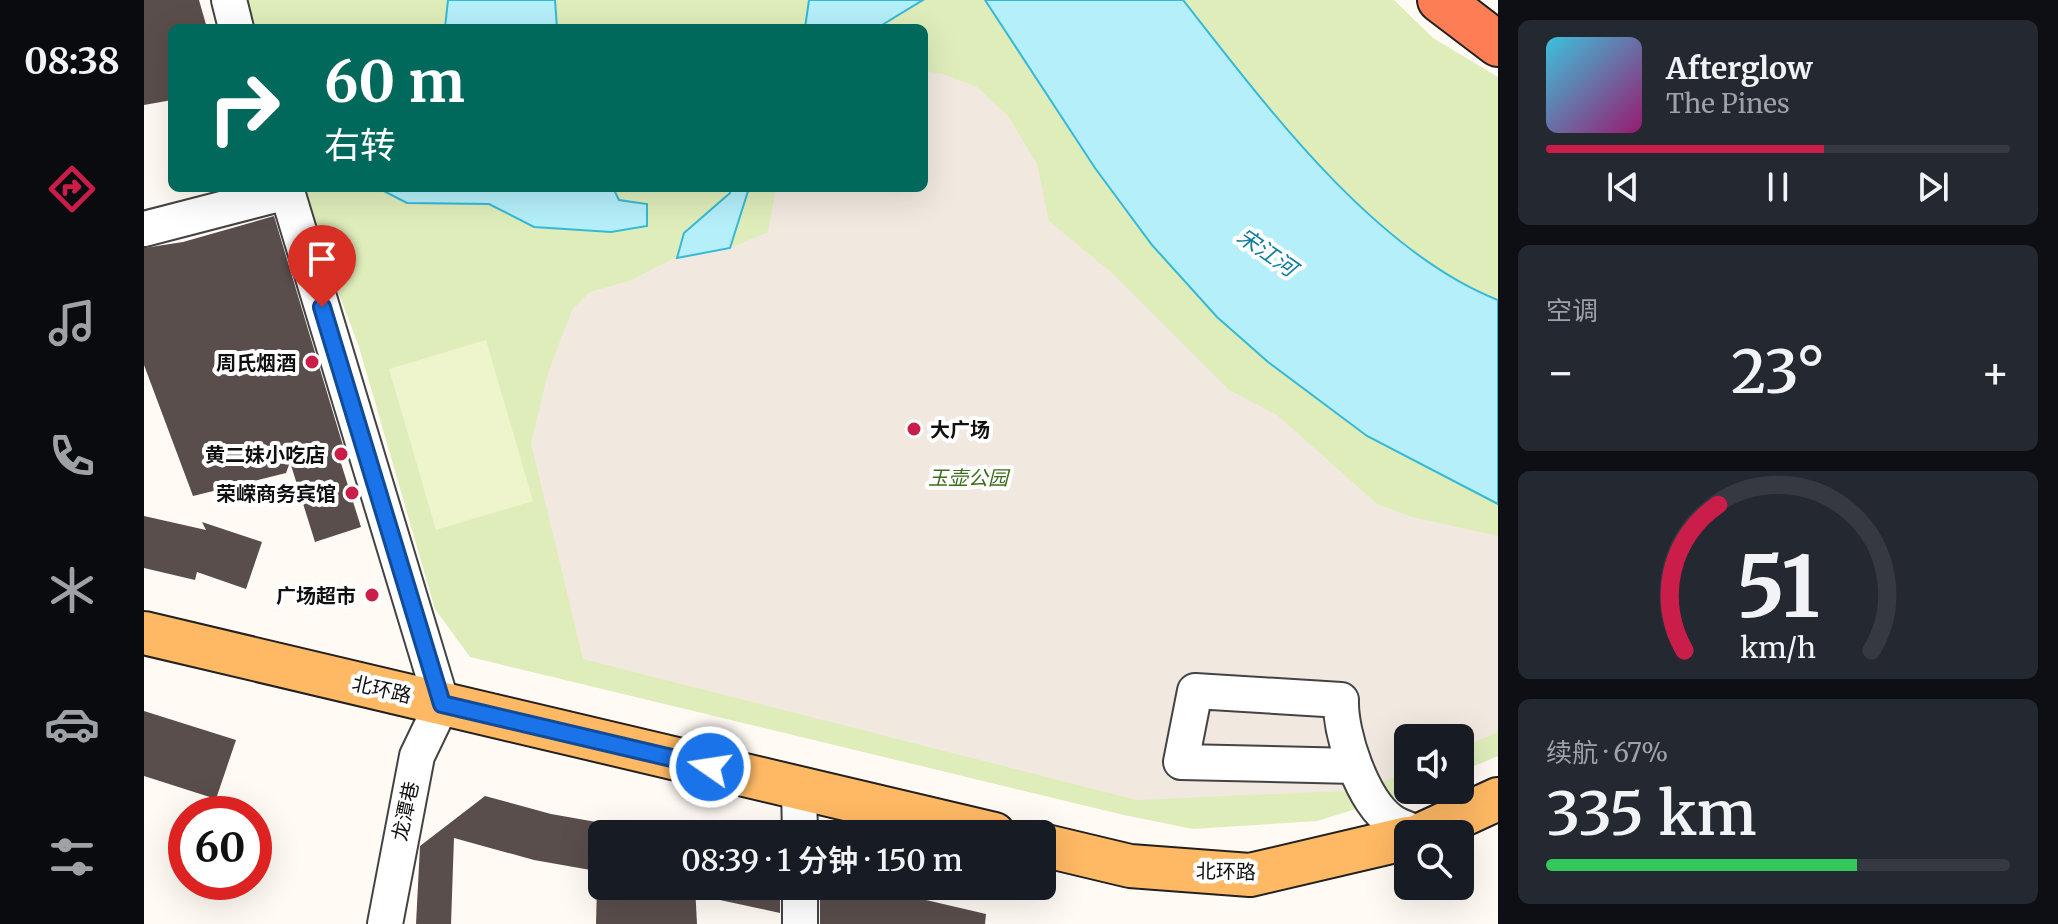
<!DOCTYPE html>
<html lang="zh">
<head>
<meta charset="utf-8">
<style>
	:root { --surface:#171b24; --page:#242831; --text:#f1f3f6; --muted:#9ea1a6; --line:#363941; --accent:#cb1d4a }
	body { margin:0; font-family:Merriweather,"Noto Sans SC",serif; background:var(--page); color:var(--text); height:100vh; display:flex; flex-direction:column; font-size:30px; white-space:nowrap }
	* { box-sizing:border-box; margin:0 }
	p { font-size:26px; color:var(--muted) }
	.icon { flex:none; width:44px; height:44px; fill:none; stroke:currentColor; stroke-width:2; stroke-linecap:round; stroke-linejoin:round }
	.map { position:relative; flex:1; overflow:hidden }
	.drawer { display:flex; flex-direction:column; gap:20px; padding:20px; background:#0d0f14; width:560px }
	.drawer>* { flex:none }
	.banner { position:absolute; left:24px; top:24px; width:760px; height:168px; border-radius:12px; box-shadow:0 8px 32px #0002; background:#00695c; color:#fff; overflow:hidden }
	.buttons { position:absolute; left:1250px; top:724px; display:grid; gap:16px }
	.buttons a { display:grid; place-items:center; width:80px; height:80px; border-radius:12px; background:var(--surface); box-shadow:0 8px 32px #0002; font-size:40px }
	.speed { position:absolute; left:24px; top:796px; display:flex; gap:16px; font-size:40px; font-weight:700; text-align:center }
	.speed>* { display:grid; place-content:center; width:104px; height:104px; border-radius:50%; background:var(--surface); box-shadow:0 8px 32px #0002; line-height:1 }
	.speed .limit { border:12px solid #d22; background:#fff; color:#111 }
	.pin { position:absolute; display:grid; place-items:center; width:68px; height:68px; color:#fff; margin:-82px -34px; border-radius:50% 50% 50% 0; rotate:-45deg; box-shadow:0 0 8px #0007 }
	.pin .icon { rotate:45deg }
	.me { position:absolute; width:88px; margin:-44px; rotate:283deg; stroke-linejoin:round; filter:drop-shadow(0 0 6px #0008) }
	.turn { display:flex; align-items:center; gap:28px; height:168px; padding:0 24px; font-size:36px }
	.turn .icon { width:104px; height:104px; stroke-width:2.5 }
	.turn b { display:block; font-size:56px; line-height:68px }
	.big { font-size:60px; font-weight:600; line-height:1.1 }
	.drawer .card { flex:1; display:flex; flex-direction:column; justify-content:center; gap:12px; min-width:0; padding:0 28px; border-radius:12px; background:var(--page) }
	.drawer .dial { align-items:center; gap:0 }
	.dial svg { height:208px; overflow:visible; fill:none; stroke:var(--line); stroke-width:7; stroke-linecap:round; text-anchor:middle }
	.dial text { fill:var(--text); stroke:none }
	.song { display:flex; align-items:center; gap:24px }
	.cover { width:96px; height:96px; border-radius:12px; background:linear-gradient(135deg,hsl(190 70% 55%),hsl(320 70% 35%)) }
	.played { height:8px; border-radius:4px; background:linear-gradient(90deg,var(--accent) 60%,var(--line) 60%) }
	.keys { display:flex; justify-content:space-around; direction:ltr }
	.heat { display:flex; justify-content:space-between; align-items:center; font-size:44px; direction:ltr }
	.charge { height:12px; border-radius:6px; background:linear-gradient(90deg,#34c759 67%,var(--line) 0) }
	.trip { position:absolute; left:444px; top:820px; width:468px; height:80px; border-radius:12px; background:var(--surface); box-shadow:0 8px 32px #0002; font-weight:600; line-height:80px; text-align:center }
	main { display:flex; flex:1; min-height:0 }
	.tabs { display:flex; flex-direction:column; width:144px; justify-content:space-around; align-items:center; background:#090b0e; color:var(--muted) }
	.tabs .icon { width:56px; height:56px }
	.tabs .selected { color:var(--accent) }
	.tabs b { font-size:36px; color:var(--text) }
	.map>svg:first-child { display:block }
	.green { fill:#dfedba }
	.pitch { fill:#eef4cc }
	.plaza { fill:#f1e9e0 }
	.water { fill:#b4effa; stroke:#36b8d7; stroke-width:2 }
	.building { fill:#5a4e4c }
	.lines { fill:none; stroke-linecap:round; stroke-linejoin:round }
	.minor-casing { stroke:#434343; stroke-width:38 }
	.major-casing { stroke:#212121; stroke-width:46 }
	.highway-casing { stroke:#212121; stroke-width:48 }
	.minor { stroke:#fff; stroke-width:34 }
	.major { stroke:#ffb964; stroke-width:42 }
	.highway { stroke:#fd7e54; stroke-width:44 }
	.route-casing { stroke:#114b97; stroke-width:20 }
	.route { stroke:#1a73e8; stroke-width:14 }
	.poi-dot { fill:#cb1d4a; stroke:#fff; stroke-width:3 }
	.labels { text-anchor:middle; dominant-baseline:central; stroke-width:8; stroke-linejoin:round; paint-order:stroke }
	.poi-label { font-size:20px; font-weight:bold; fill:#101010; stroke:#fff; text-anchor:end }
	.park-label { font-size:20px; font-style:italic; fill:#3d6e1b; stroke:#fff }
	.street-label { font-size:20px; fill:#101010; stroke:#fff }
	.water-label { font-size:22px; font-style:italic; fill:#0f7d9d; stroke:#fff }
</style>
</head>
<body>
<main>
<nav class="tabs">
<b>08:38</b>
<svg class="icon selected" aria-label="directions" viewBox="0 0 24 24"><path d="M12 3l9 9-9 9-9-9zM9 14v-3h6M13 9l2 2-2 2"/></svg>
<svg class="icon" aria-label="music" viewBox="0 0 24 24"><path d="M9 18V5l10-2v13"/><circle cx="6" cy="18" r="3"/><circle cx="16" cy="16" r="3"/></svg>
<svg class="icon" aria-label="phone" viewBox="0 0 24 24"><path d="M5 4h4l2 5-3 2q2 4 5 5l2-3 5 2v4C11 20 4 13 5 4z"/></svg>
<svg class="icon" aria-label="climate" viewBox="0 0 24 24"><path d="M12 3v18M4 7l16 10M4 17L20 7"/></svg>
<svg class="icon" aria-label="car" viewBox="0 0 24 24"><path d="M5 17H2v-5l4-1 3-4h7l3 4 3 1v5h-3M9 17h6M6 11h13"/><circle cx="7" cy="17" r="2"/><circle cx="17" cy="17" r="2"/></svg>
<svg class="icon" aria-label="filters" viewBox="0 0 24 24"><path d="M4 7h16M4 17h16"/><circle cx="9" cy="7" r="2"/><circle cx="15" cy="17" r="2"/></svg>
</nav>
<div class="map">
<svg width="1354" height="924" viewBox="0 0 1354 924">
	<rect width="100%" height="100%" fill="#fffaf4"/>
	<g class="green">
		<polygon points="89,0 841,0 951,168 1124,362 1223,436 1354,504 1354,756 1316,772 1316,738 1264,738 1264,790 1273,790 1270,791 1173,821 1049,829 980,815 326,657 291,609 215,347 155,188 780,188 780,28 96,28"/>
		<path d="M1039 0H1250L1289 38 1354 77V300C1229 251 1120 103 1039 0Z"/>
	</g>
	<polygon class="pitch" points="342,340 389,501 292,530 245,369"/>
	<polygon class="plaza" points="780,71 799,74 833,87 864,116 893,164 905,221 969,274 1085,390 1133,415 1233,504 1268,517 1354,536 1354,732 1316,748 1316,738 1264,738 1264,771 1220,790 993,800 439,659 387,443 404,373 428,310 446,292 488,280 528,259 586,248 624,232 632,188 780,188"/>
	<g class="water">
		<polygon points="304,0 411,0 413,28 301,28"/>
		<polygon points="665,0 779,0 733,28 661,28"/>
		<path d="M841 0H1039C1120 103 1229 251 1354 300V504L1223 436 1124 362 1073 317 1008 245 951 168Z"/>
		<polygon points="234,188 469,188 475,200 503,204 503,226 467,232 390,227 345,204 263,203"/>
		<polygon points="586,188 605,188 586,248 533,258 540,233 586,193"/>
	</g>
	<g class="building">
		<polygon points="0,0 55,0 63,28 28,28 28,100 0,105"/>
		<polygon points="130,216 203,459 196,460 217,527 171,542 146,462 142,473 49,496 0,365 0,248 39,242"/>
		<polygon points="0,516 62,530 58,522 118,542 102,589 53,572 51,580 0,568"/>
		<polygon points="0,711 92,740 72,799 0,776"/>
		<polygon points="341,796 407,814 458,823 458,872 390,860 310,838 307,924 272,924 276,846"/>
		<polygon points="453,886 551,886 553,924 452,924"/>
		<polygon points="563,886 636,886 636,913 562,897"/>
		<polygon points="676,886 722,886 842,914 841,924 676,924"/>
	</g>
	<g class="lines">
		<g class="minor-casing">
			<g id="minor">
				<polyline points="85,0 92,28"/>
				<polyline points="142,188 298,704 273,756 241,924"/>
				<polyline points="0,229 143,192"/>
				<path d="M1211 766 1037 762 1051 691 1197 700C1196 734 1218 800 1247 821 1255 827 1267 830 1276 834"/>
				<polyline points="655,788 656,834"/>
				<polyline points="656,886 656,924"/>
			</g>
		</g>
		<g class="major-casing">
			<g id="major">
				<polyline points="0,633 850,834"/>
				<polyline points="1278,834 1354,799"/>
				<polyline points="898,845 986,866 1106,875 1264,838"/>
			</g>
		</g>
		<g class="highway-casing">
			<polyline id="highway" points="1296,0 1354,44"/>
		</g>
		<use href="#minor" class="minor"/>
		<use href="#major" class="major"/>
		<use href="#highway" class="highway"/>
	</g>
	<g class="lines">
		<g class="route-casing">
			<polyline id="route" points="178,307 298,704 566,767"/>
		</g>
		<use href="#route" class="route"/>
	</g>
	<g class="poi-dot">
		<circle cx="168" cy="362" r="8"/>
		<circle cx="770" cy="429" r="8"/>
		<circle cx="197" cy="454" r="8"/>
		<circle cx="208" cy="493" r="8"/>
		<circle cx="228" cy="595" r="8"/>
	</g>
	<g class="labels">
		<g class="poi-label">
			<text x="152" y="362">周氏烟酒</text>
			<text x="786" y="429" text-anchor="start">大广场</text>
			<text x="181" y="454">黄二妹小吃店</text>
			<text x="192" y="493">荣嵘商务宾馆</text>
			<text x="212" y="595">广场超市</text>
		</g>
		<g class="park-label">
			<text x="824" y="477">玉壶公园</text>
		</g>
		<g class="street-label">
			<text transform="translate(238 689) rotate(13)">北环路</text>
			<text transform="translate(261 811) rotate(-78)">龙潭巷</text>
			<text transform="translate(1082 871) rotate(1)">北环路</text>
		</g>
		<g class="water-label">
			<text transform="translate(1123 252) rotate(35)">宋江河</text>
		</g>
	</g>
</svg>
<div class="buttons">
<a><svg class="icon" aria-label="sound" viewBox="0 0 24 24"><path d="M4 9h4l5-4v14l-5-4H4zM17 9q2 3 0 6"/></svg></a>
<a><svg class="icon" aria-label="search" viewBox="0 0 24 24"><circle cx="10" cy="10" r="6"/><path d="M15 15l6 6"/></svg></a>
</div>
<div class="speed"><div class="limit">60</div></div>
<div class="pin" style="left:178px;top:307px;background:#d93025"><svg class="icon" aria-label="arrive" viewBox="0 0 24 24"><path d="M6 21V4h12l-3 4 3 4H6"/></svg></div>
<svg class="me" style="left:566px;top:767px" viewBox="-20 -20 40 40"><circle r="17" fill="#1a73e8" stroke="#fff" stroke-width="3"/><path d="M0-11L8 9 0 5-8 9z" fill="#fff"/></svg>
<div class="trip">08:39 · 1 分钟 · 150 m</div>
<div class="banner">
<div class="turn"><svg class="icon" aria-label="right" viewBox="0 0 24 24"><path d="M7 20v-9h11M14 6l5 5-5 5"/></svg><div><b>60 m</b>右转</div></div>
</div>
</div>
<section class="drawer">
<div class="card">
<div class="song"><i class="cover"></i><div><b>Afterglow</b><p>The Pines</p></div></div>
<div class="played"></div>
<div class="keys"><svg class="icon" aria-label="previous" viewBox="0 0 24 24"><path d="M18 5L8 12l10 7zM5 5v14"/></svg><svg class="icon" aria-label="pause" viewBox="0 0 24 24"><path d="M8 5v14M16 5v14"/></svg><svg class="icon" aria-label="next" viewBox="0 0 24 24"><path d="M6 5l10 7-10 7zM19 5v14"/></svg></div>
</div>
<div class="card"><p>空调</p>
<div class="heat"><a>−</a><b class="big">23°</b><a>+</a></div>
</div>
<div class="card dial"><svg viewBox="0 0 100 80">
<path d="M14 69A42 42 0 1 1 86 69"/>
<path d="M14 69A42 42 0 0 1 27 13" stroke="#cb1d4a"/>
<text x="50" y="56" font-size="32" font-weight="700">51</text>
<text x="50" y="72" font-size="11">km/h</text>
</svg></div>
<div class="card"><p>续航 · 67%</p><b class="big">335 km</b><div class="charge"></div></div>
</section>
</main>
</body>
</html>
